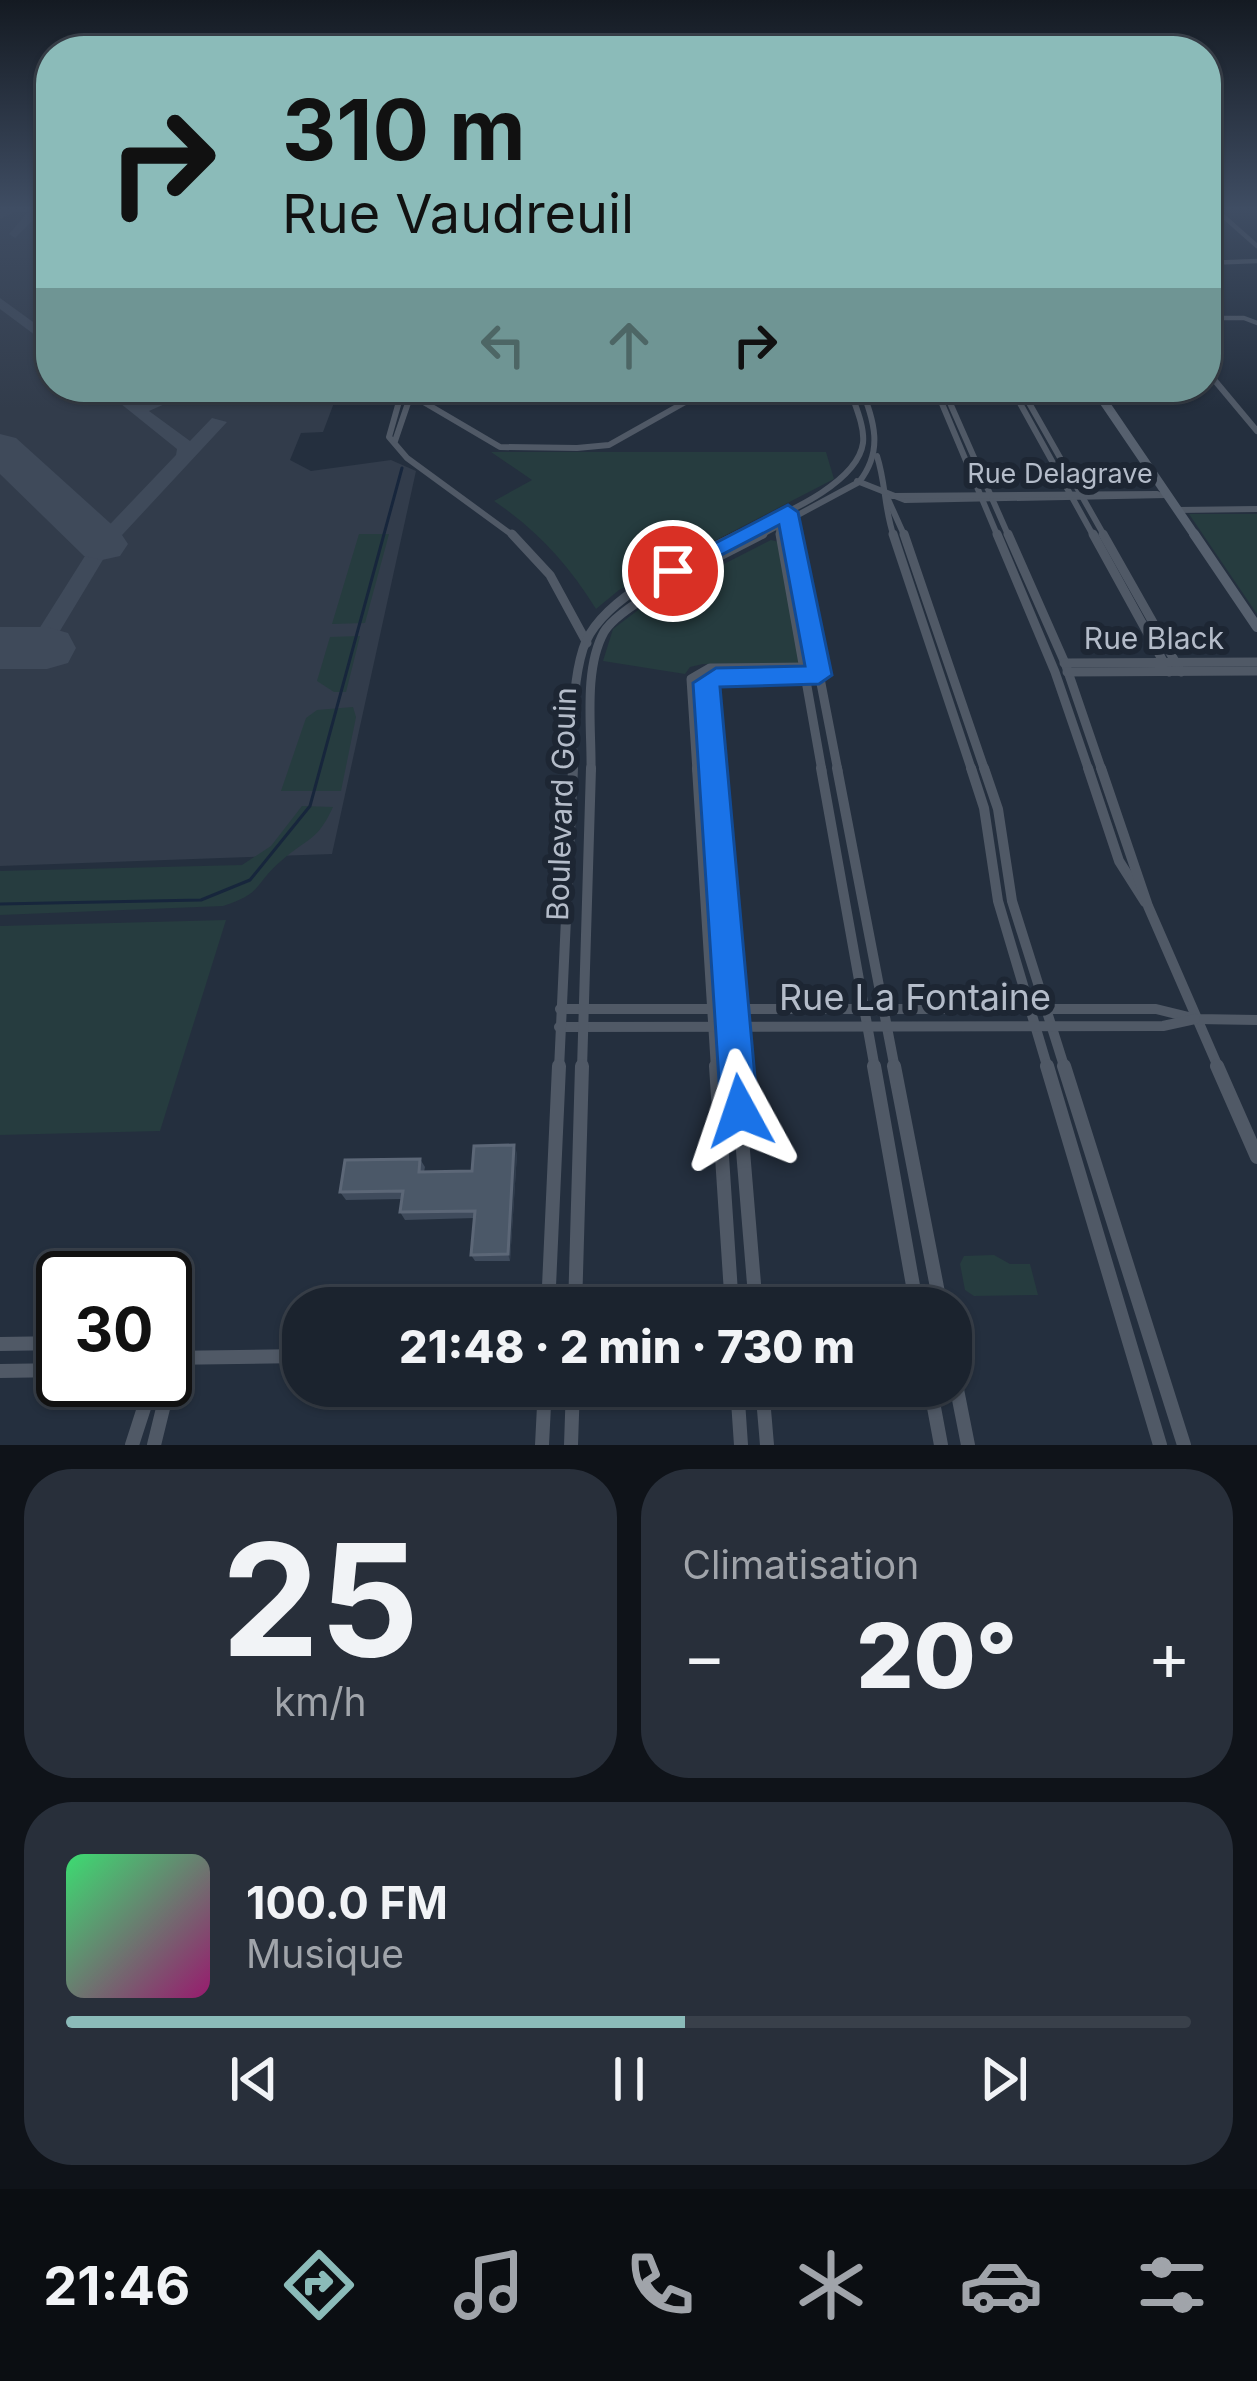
<!DOCTYPE html>
<html lang="fr">
<head>
<meta charset="utf-8">
<style>
	:root { --surface:#1b232e; --page:#282f3a; --text:#f1f3f6; --muted:#a0a4aa; --line:#39404a; --accent:#8bbbb9 }
	body { margin:0; font-family:Inter,sans-serif; background:var(--page); color:var(--text); height:100vh; display:flex; flex-direction:column; font-size:45px; white-space:nowrap }
	* { box-sizing:border-box; margin:0 }
	p { font-size:39px; color:var(--muted) }
	.icon { flex:none; width:66px; height:66px; fill:none; stroke:currentColor; stroke-width:2; stroke-linecap:round; stroke-linejoin:round }
	.map { position:relative; height:1445px; overflow:hidden }
	.drawer { display:flex; flex-direction:column; gap:24px; padding:24px; background:#0f1319; flex:1 }
	.drawer>* { flex:none }
	.banner { position:absolute; left:36px; top:36px; width:1185px; height:366px; border-radius:48px; box-shadow:0 3px 9px #0004,0 0 0 3px var(--line); background:#8bbbb9; color:#111; overflow:hidden }
	.speed { position:absolute; left:36px; top:1251px; display:flex; gap:24px; font-size:60px; font-weight:700; text-align:center }
	.speed>* { display:grid; place-content:center; width:156px; height:156px; border-radius:50%; background:var(--surface); box-shadow:0 3px 9px #0004,0 0 0 3px var(--line); line-height:1 }
	.speed .limit { border:6px solid #111; border-radius:18px; background:#fff; color:#111 }
	.pin { position:absolute; display:grid; place-items:center; width:102px; height:102px; color:#fff; margin:-51px; border:6px solid #fff; border-radius:50%; box-shadow:0 3px 12px #0007 }
	.me { position:absolute; width:132px; margin:-66px; rotate:355deg; stroke-linejoin:round; filter:drop-shadow(0 0 9px #0008) }
	.turn { display:flex; align-items:center; gap:42px; height:252px; padding:0 48px; font-size:54px }
	.turn .icon { width:156px; height:156px; stroke-width:2.5 }
	.turn b { display:block; font-size:84px; line-height:102px }
	.lanes { display:flex; align-items:center; height:114px; padding:0 48px; background:#0003; justify-content:center; gap:60px; direction:ltr }
	.lanes .off { opacity:.35 }
	.big { font-size:90px; font-weight:800; line-height:1.1 }
	.drawer .widget { flex:1; display:flex; flex-direction:column; justify-content:center; gap:18px; min-width:0; padding:0 42px; border-radius:48px; background:var(--page) }
	.drawer .dial { align-items:center; gap:0 }
	.dial b { font-size:156px; line-height:1 }
	.song { display:flex; align-items:center; gap:36px }
	.cover { width:144px; height:144px; border-radius:18px; background:linear-gradient(135deg,hsl(140 70% 55%),hsl(320 70% 35%)) }
	.played { height:12px; border-radius:6px; background:linear-gradient(90deg,var(--accent) 55%,var(--line) 55%) }
	.keys { display:flex; justify-content:space-around; direction:ltr }
	.heat { display:flex; justify-content:space-between; align-items:center; font-size:66px; direction:ltr }
	.drawer .tiles { flex:1; display:grid; gap:24px; grid-template-columns:1fr 1fr }
	.widget:last-child { grid-column:span 2 }
	.trip { position:absolute; left:282px; top:1287px; width:690px; height:120px; border-radius:48px; background:var(--surface); box-shadow:0 3px 9px #0004,0 0 0 3px var(--line); font-weight:800; line-height:120px; text-align:center }
	.menu { display:flex; height:192px; justify-content:space-around; align-items:center; background:#0b0e12; color:var(--muted) }
	.menu .icon { width:84px; height:84px }
	.menu .selected { color:var(--accent) }
	.menu b { font-size:54px; color:var(--text) }
	.map>svg:first-child { display:block }
	.airport { fill:#323c4b }
	.green { fill:#263c3f }
	.lines { fill:none; stroke-linecap:round; stroke-linejoin:round }
	.stream { stroke:#17263c; stroke-width:3 }
	.taxiway { fill:#3f4a5a; fill-rule:evenodd }
	.runway { fill:#3f4a5a; fill-rule:evenodd }
	.minor-far4 { stroke:#505966; stroke-width:4.5 }
	.minor-far3 { stroke:#505966; stroke-width:6 }
	.minor-far2 { stroke:#505966; stroke-width:9 }
	.minor-far1 { stroke:#505966; stroke-width:10 }
	.minor { stroke:#505966; stroke-width:14 }
	.major-far1 { stroke:#56606e; stroke-width:9 }
	.major { stroke:#56606e; stroke-width:10 }
	.wall { fill:#3f4b5c }
	.shaded-wall { fill:#2f3b4b }
	.building { fill:#4b5868; stroke:#5c6777; stroke-width:3 }
	.route { fill:#1a73e8; stroke:#114b97; stroke-width:3 }
	.labels { text-anchor:middle; dominant-baseline:central; stroke-width:12; stroke-linejoin:round; paint-order:stroke }
	.far-street-label { font-size:27px; fill:#b4bcc9; stroke:#1d2633 }
	.street-label { font-size:30px; fill:#b4bcc9; stroke:#1d2633 }
	.near-street-label { font-size:36px; fill:#b4bcc9; stroke:#1d2633 }
</style>
</head>
<body>
<div class="map">
<svg width="1257" height="1445" viewBox="0 0 1257 1445">
	<rect width="100%" height="100%" fill="#242f3e"/>
	<polygon class="airport" points="0,207 51,207 51,387 340,387 323,432 301,433 290,460 311,471 391,460 416,471 332,854 0,866"/>
	<g class="green">
		<path d="M491 452H826L834 479 619 590 596 609C569 565 537 530 494 501L532 480Z"/>
		<polygon points="1189,514 1257,514 1257,614"/>
		<polygon points="359,534 389,534 365,623 332,624"/>
		<polygon points="771,540 783,543 800,663 703,664 690,667 685,674 603,661 613,629 646,604"/>
		<polygon points="360,636 346,692 334,692 317,681 330,637"/>
		<polygon points="353,707 356,717 341,791 281,791 306,718 317,710"/>
		<path d="M302 806 333 807C317 842 307 838 281 861 253 885 264 893 223 906L0 915V871L242 865 271 846Z"/>
		<polygon points="226,920 160,1131 0,1135 0,926"/>
		<polygon points="994,1255 1010,1264 1030,1264 1038,1295 974,1296 965,1290 960,1264 964,1256"/>
	</g>
	<g class="lines">
		<polyline class="stream" points="0,904 201,900 250,880 310,806 402,468"/>
		<g class="taxiway">
			<polygon points="6,207 51,207 51,212 41,212 15,238 9,234 28,212 15,212 0,219 0,210"/>
			<polygon points="0,298 51,335 51,347 0,309"/>
			<polygon points="100,387 118,387 141,404 171,390 183,390 183,396 149,411 190,441 212,418 227,422 110,548 46,654 38,656 27,648 95,540 176,455 177,449"/>
		</g>
		<g class="runway">
			<polygon points="0,434 16,438 120,532 128,544 120,556 102,560 84,556 0,474"/>
			<polygon points="0,627 47,627 68,633 76,648 68,663 47,669 0,669"/>
		</g>
		<g class="minor-far4">
			<polyline points="1213,207 1257,246"/>
			<polyline points="1206,263 1257,261"/>
			<polyline points="1206,318 1244,318 1257,323"/>
		</g>
		<g class="minor-far3">
			<polyline points="1206,370 1257,431"/>
			<polyline points="398,387 500,447 577,448 609,445 712,387"/>
			<polyline points="935,387 998,537"/>
			<polyline points="943,387 1009,537"/>
			<polyline points="1011,387 1094,537"/>
			<polyline points="1020,387 1105,537"/>
			<polyline points="407,392 400,398 389,437 407,458 515,537"/>
			<polyline points="395,441 409,400 407,392"/>
			<path d="M877 456C886 484 884 509 894 537"/>
			<polyline points="857,481 905,500 1167,495"/>
			<polyline points="892,496 1157,494"/>
			<polyline points="887,497 905,537"/>
			<polyline points="1177,510 1257,509"/>
			<polyline points="789,518 793,537"/>
			<polyline points="779,529 780,537"/>
			<path d="M734 537C771 519 857 487 863 443 865 426 854 403 849 387"/>
			<path d="M757 537 859 482C884 450 874 422 861 387"/>
		</g>
		<g class="minor-far2">
			<polyline points="512,534 550,575 587,643"/>
			<polyline points="780,534 822,771"/>
			<polyline points="792,534 838,771"/>
			<polyline points="893,534 972,771"/>
			<polyline points="904,534 985,771"/>
			<polyline points="997,534 1055,672 1089,771"/>
			<polyline points="1008,534 1065,663 1102,771"/>
			<polyline points="1093,534 1169,672"/>
			<polyline points="1103,534 1181,672"/>
			<polyline points="1064,663 1257,662"/>
			<polyline points="1067,672 1257,671"/>
			<path d="M572 771C574 732 571 687 583 649 600 595 693 558 740 534"/>
			<path d="M591 771C592 730 583 670 604 632 621 602 728 553 763 534"/>
			<polyline points="697,771 691,679 710,668 806,667"/>
			<polyline points="713,771 706,689 715,677 810,675"/>
		</g>
		<g class="minor-far1">
			<polyline points="697,768 716,1069"/>
			<polyline points="712,768 737,1069"/>
			<polyline points="821,768 875,1069"/>
			<polyline points="837,768 895,1069"/>
			<polyline points="971,768 984,808 998,901 1048,1069"/>
			<polyline points="984,768 998,809 1012,901 1065,1069"/>
			<polyline points="1088,768 1119,861 1145,902"/>
			<polyline points="1101,768 1148,906 1219,1069"/>
			<polyline points="560,1009 1156,1009 1197,1019 1257,1020"/>
			<polyline points="559,1027 1163,1026 1195,1019"/>
			<polyline points="559,1069 573,768"/>
			<polyline points="582,1069 591,768"/>
		</g>
		<g class="minor">
			<polyline points="716,1066 732,1308"/>
			<polyline points="736,1066 756,1308"/>
			<polyline points="874,1066 917,1308"/>
			<polyline points="894,1066 941,1308"/>
			<polyline points="1047,1066 1160,1445"/>
			<polyline points="1064,1066 1184,1445"/>
			<polyline points="1217,1066 1257,1157"/>
			<polyline points="548,1308 559,1066"/>
			<polyline points="575,1308 582,1066"/>
			<polyline points="0,1344 63,1343"/>
			<polyline points="165,1358 303,1356"/>
			<polyline points="951,1359 968,1445"/>
			<polyline points="0,1371 63,1370"/>
			<polyline points="737,1386 741,1445"/>
			<polyline points="762,1386 767,1445"/>
			<polyline points="930,1386 941,1445"/>
			<polyline points="132,1445 153,1380"/>
			<polyline points="154,1445 167,1392 165,1358"/>
			<polyline points="542,1445 545,1386"/>
			<polyline points="571,1445 573,1386"/>
		</g>
		<polyline class="major-far1" points="1094,387 1196,537"/>
		<polyline class="major" points="1194,534 1257,627"/>
	</g>
	<g class="wall">
		<polygon points="287,387 330,387 330,390 306,400"/>
		<polygon points="517,1153 510,1261 475,1261 471,1255 475,1218 405,1220 400,1212 402,1199 346,1200 340,1192 420,1159 425,1167 424,1172 472,1171"/>
	</g>
	<g class="shaded-wall">
		<polygon points="330,387 330,390 306,400 302,388"/>
		<polygon points="514,1145 517,1153 510,1261 508,1254"/>
	</g>
	<polygon class="building" points="514,1145 508,1254 471,1255 475,1211 400,1212 403,1191 340,1192 345,1160 420,1159 419,1172 472,1171 474,1146"/>
	<linearGradient id="sky" x2="0" y2="1"><stop stop-color="#141a22"/><stop offset="0.51" stop-color="#3f4d63"/><stop offset="1" stop-color="#3f4d63" stop-opacity="0"/></linearGradient>
	<rect width="1257" height="409" fill="url(#sky)"/>
	<polygon class="route" points="788,505 798,512 832,675 819,684 720,687 758,1111 753,1124 740,1130 727,1124 721,1111 693,683 716,668 805,666 779,525 681,576 665,576 662,571"/>
	<g class="labels">
		<g class="far-street-label">
			<text x="1060" y="473">Rue Delagrave</text>
		</g>
		<g class="street-label">
			<text x="1154" y="638">Rue Black</text>
			<text transform="translate(561 804) rotate(-88)">Boulevard Gouin</text>
		</g>
		<g class="near-street-label">
			<text x="915" y="997">Rue La Fontaine</text>
		</g>
	</g>
</svg>
<div class="speed"><div class="limit">30</div></div>
<div class="pin" style="left:673px;top:571px;background:#d93025"><svg class="icon" aria-label="arrive" viewBox="0 0 24 24"><path d="M6 21V4h12l-3 4 3 4H6"/></svg></div>
<svg class="me" style="left:740px;top:1111px" viewBox="-20 -20 40 40"><path d="M0-17L14 15 0 8-14 15z" fill="#1a73e8" stroke="#fff" stroke-width="4"/></svg>
<div class="trip">21:48 · 2 min · 730 m</div>
<div class="banner">
<div class="turn"><svg class="icon" aria-label="right" viewBox="0 0 24 24"><path d="M7 20v-9h11M14 6l5 5-5 5"/></svg><div><b>310 m</b>Rue Vaudreuil</div></div>
<div class="lanes"><svg class="icon off" aria-label="left" viewBox="0 0 24 24"><path d="M17 20v-9H6M10 6l-5 5 5 5"/></svg><svg class="icon off" aria-label="ahead" viewBox="0 0 24 24"><path d="M12 20V5M6 11l6-6 6 6"/></svg><svg class="icon" aria-label="right" viewBox="0 0 24 24"><path d="M7 20v-9h11M14 6l5 5-5 5"/></svg></div>
</div>
</div>
<section class="drawer">
<div class="tiles">
<div class="widget dial"><b>25</b><p>km/h</p></div>
<div class="widget"><p>Climatisation</p>
<div class="heat"><a>−</a><b class="big">20°</b><a>+</a></div>
</div>
<div class="widget">
<div class="song"><i class="cover"></i><div><b>100.0 FM</b><p>Musique</p></div></div>
<div class="played"></div>
<div class="keys"><svg class="icon" aria-label="previous" viewBox="0 0 24 24"><path d="M18 5L8 12l10 7zM5 5v14"/></svg><svg class="icon" aria-label="pause" viewBox="0 0 24 24"><path d="M8 5v14M16 5v14"/></svg><svg class="icon" aria-label="next" viewBox="0 0 24 24"><path d="M6 5l10 7-10 7zM19 5v14"/></svg></div>
</div>
</div>
</section>
<nav class="menu">
<b>21:46</b>
<svg class="icon selected" aria-label="directions" viewBox="0 0 24 24"><path d="M12 3l9 9-9 9-9-9zM9 14v-3h6M13 9l2 2-2 2"/></svg>
<svg class="icon" aria-label="music" viewBox="0 0 24 24"><path d="M9 18V5l10-2v13"/><circle cx="6" cy="18" r="3"/><circle cx="16" cy="16" r="3"/></svg>
<svg class="icon" aria-label="phone" viewBox="0 0 24 24"><path d="M5 4h4l2 5-3 2q2 4 5 5l2-3 5 2v4C11 20 4 13 5 4z"/></svg>
<svg class="icon" aria-label="climate" viewBox="0 0 24 24"><path d="M12 3v18M4 7l16 10M4 17L20 7"/></svg>
<svg class="icon" aria-label="car" viewBox="0 0 24 24"><path d="M5 17H2v-5l4-1 3-4h7l3 4 3 1v5h-3M9 17h6M6 11h13"/><circle cx="7" cy="17" r="2"/><circle cx="17" cy="17" r="2"/></svg>
<svg class="icon" aria-label="filters" viewBox="0 0 24 24"><path d="M4 7h16M4 17h16"/><circle cx="9" cy="7" r="2"/><circle cx="15" cy="17" r="2"/></svg>
</nav>
</body>
</html>
